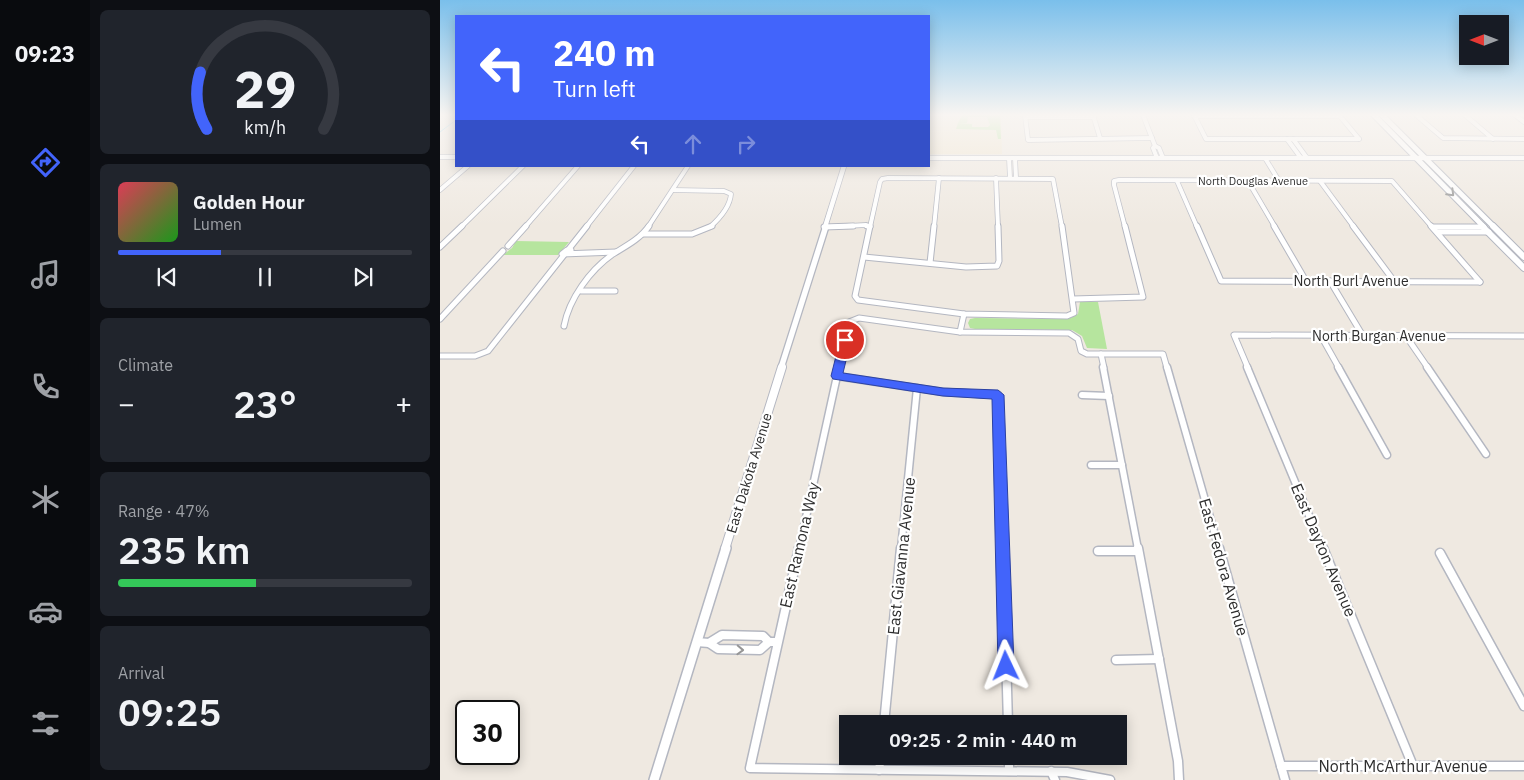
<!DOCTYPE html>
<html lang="en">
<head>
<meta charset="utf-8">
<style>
	:root { --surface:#171b24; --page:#20242c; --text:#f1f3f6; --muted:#9ea1a6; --line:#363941; --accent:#4264fb }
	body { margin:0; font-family:"IBM Plex Sans",sans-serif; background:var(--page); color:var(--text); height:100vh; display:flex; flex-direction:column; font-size:19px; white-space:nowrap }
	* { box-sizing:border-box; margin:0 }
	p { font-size:16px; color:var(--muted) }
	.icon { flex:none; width:28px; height:28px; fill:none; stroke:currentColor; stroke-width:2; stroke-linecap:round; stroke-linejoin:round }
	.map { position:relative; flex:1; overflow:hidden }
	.sheet { display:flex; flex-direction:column; gap:10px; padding:10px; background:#0d0f14; width:350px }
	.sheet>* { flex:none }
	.banner { position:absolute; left:15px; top:15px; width:475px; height:152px; border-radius:0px; box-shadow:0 2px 12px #0003; background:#4264fb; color:#fff; overflow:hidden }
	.needle { width:32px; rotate:270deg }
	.fabs { position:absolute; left:1019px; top:15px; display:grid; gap:10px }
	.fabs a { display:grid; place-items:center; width:50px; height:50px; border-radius:0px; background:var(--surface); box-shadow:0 2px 12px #0003; font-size:25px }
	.speed { position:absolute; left:15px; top:700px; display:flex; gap:10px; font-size:25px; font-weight:700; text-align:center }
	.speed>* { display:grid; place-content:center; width:65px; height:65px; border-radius:50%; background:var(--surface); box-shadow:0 2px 12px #0003; line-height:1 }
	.speed .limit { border:2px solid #111; border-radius:8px; background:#fff; color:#111 }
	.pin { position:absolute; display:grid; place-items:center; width:42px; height:42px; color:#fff; margin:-21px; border:2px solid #fff; border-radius:50%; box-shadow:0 1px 5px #0007 }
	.me { position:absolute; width:55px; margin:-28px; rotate:358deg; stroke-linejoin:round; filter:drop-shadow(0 0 4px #0008) }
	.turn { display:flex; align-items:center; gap:18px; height:105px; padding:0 15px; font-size:22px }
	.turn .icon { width:65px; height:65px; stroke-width:2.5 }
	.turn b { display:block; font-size:35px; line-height:42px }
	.lanes { display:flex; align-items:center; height:48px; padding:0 15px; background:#0003; justify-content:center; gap:25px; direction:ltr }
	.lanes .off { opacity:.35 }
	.big { font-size:38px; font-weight:600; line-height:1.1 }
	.sheet .tile { flex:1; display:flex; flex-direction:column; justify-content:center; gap:8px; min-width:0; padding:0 18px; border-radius:8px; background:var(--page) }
	.sheet .dial { align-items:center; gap:0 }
	.dial svg { height:130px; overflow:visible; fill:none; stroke:var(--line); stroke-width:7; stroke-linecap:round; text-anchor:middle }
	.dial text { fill:var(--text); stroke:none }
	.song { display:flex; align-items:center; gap:15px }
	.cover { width:60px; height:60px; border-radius:8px; background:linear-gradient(135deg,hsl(350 70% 55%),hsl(120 70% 35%)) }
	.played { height:5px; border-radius:2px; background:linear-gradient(90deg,var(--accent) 35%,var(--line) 35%) }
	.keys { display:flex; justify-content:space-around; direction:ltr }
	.heat { display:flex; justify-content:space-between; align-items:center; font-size:28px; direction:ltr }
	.charge { height:8px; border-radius:4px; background:linear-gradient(90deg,#34c759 47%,var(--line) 0) }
	.trip { position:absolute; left:399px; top:715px; width:288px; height:50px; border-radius:0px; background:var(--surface); box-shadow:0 2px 12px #0003; font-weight:600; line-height:50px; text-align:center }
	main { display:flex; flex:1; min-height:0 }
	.tabs { display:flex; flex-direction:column; width:90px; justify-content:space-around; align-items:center; background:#090b0e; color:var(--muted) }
	.tabs .icon { width:35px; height:35px }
	.tabs .active { color:var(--accent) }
	.tabs b { font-size:22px; color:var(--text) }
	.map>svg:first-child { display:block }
	.education { fill:#f0e6d1 }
	.green { fill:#b6e59e }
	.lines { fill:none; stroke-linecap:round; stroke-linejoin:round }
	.stream { stroke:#75cff0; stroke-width:1 }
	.minor-far3-casing { stroke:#b4b7c1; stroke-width:5.5 }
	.minor-far2-casing { stroke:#b4b7c1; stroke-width:7 }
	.minor-far1-casing { stroke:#b4b7c1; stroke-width:9 }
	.minor-casing { stroke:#b4b7c1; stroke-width:11 }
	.tertiary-far3-casing { stroke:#b4b7c1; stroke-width:6 }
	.tertiary-far2-casing { stroke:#b4b7c1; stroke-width:8 }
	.tertiary-far1-casing { stroke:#b4b7c1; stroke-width:10 }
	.tertiary-casing { stroke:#b4b7c1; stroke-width:12 }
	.secondary-far1-casing { stroke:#b4b7c1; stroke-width:7 }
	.secondary-casing { stroke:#b4b7c1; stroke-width:8 }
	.minor-far3 { stroke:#fff; stroke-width:4 }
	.minor-far2 { stroke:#fff; stroke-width:5 }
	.minor-far1 { stroke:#fff; stroke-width:6 }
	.minor { stroke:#fff; stroke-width:8 }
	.tertiary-far3 { stroke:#fff; stroke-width:4.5 }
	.tertiary-far2 { stroke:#fff; stroke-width:5.5 }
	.tertiary-far1 { stroke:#fff; stroke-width:8 }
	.tertiary { stroke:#fff; stroke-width:9 }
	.secondary-far1 { stroke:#fff; stroke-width:5 }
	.secondary { stroke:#fff; stroke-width:6 }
	.oneway { stroke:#969696 }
	.route { fill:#4264fb; stroke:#2b41a3 }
	.labels { text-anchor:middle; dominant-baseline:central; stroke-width:4.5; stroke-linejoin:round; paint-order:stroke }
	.far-street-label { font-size:11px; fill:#2e2e2e; stroke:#fff }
	.street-label { font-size:14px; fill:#2e2e2e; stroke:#fff }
	.near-street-label { font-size:16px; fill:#2e2e2e; stroke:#fff }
</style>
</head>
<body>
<main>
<nav class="tabs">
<b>09:23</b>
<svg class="icon active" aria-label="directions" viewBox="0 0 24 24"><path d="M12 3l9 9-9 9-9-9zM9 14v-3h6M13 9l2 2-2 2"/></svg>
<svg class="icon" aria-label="music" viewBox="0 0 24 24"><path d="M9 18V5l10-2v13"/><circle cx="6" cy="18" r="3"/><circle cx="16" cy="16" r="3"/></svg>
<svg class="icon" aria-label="phone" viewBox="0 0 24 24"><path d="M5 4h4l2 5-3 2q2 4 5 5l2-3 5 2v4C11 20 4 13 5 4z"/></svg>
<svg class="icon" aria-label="climate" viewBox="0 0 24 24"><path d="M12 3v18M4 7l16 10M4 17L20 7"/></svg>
<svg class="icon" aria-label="car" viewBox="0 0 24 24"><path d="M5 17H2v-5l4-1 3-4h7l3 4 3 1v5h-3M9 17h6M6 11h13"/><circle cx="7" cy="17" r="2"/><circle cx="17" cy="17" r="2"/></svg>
<svg class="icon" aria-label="filters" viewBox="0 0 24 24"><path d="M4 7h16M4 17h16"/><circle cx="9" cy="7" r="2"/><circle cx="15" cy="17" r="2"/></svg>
</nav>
<section class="sheet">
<div class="tile dial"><svg viewBox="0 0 100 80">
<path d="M14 69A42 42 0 1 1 86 69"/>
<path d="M14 69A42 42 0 0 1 10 34" stroke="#4264fb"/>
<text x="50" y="56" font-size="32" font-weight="700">29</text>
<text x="50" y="72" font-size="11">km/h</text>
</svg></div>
<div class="tile">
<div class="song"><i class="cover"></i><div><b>Golden Hour</b><p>Lumen</p></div></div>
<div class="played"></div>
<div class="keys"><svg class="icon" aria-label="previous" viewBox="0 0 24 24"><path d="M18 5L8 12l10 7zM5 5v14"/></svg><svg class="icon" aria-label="pause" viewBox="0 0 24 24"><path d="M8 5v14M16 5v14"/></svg><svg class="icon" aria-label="next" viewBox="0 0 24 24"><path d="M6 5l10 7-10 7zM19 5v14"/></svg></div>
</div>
<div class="tile"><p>Climate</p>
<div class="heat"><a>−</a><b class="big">23°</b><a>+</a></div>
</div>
<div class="tile"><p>Range · 47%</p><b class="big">235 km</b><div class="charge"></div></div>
<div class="tile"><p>Arrival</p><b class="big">09:25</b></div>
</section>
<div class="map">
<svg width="1084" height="780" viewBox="0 0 1084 780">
	<rect width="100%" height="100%" fill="#efe9e1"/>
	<polygon class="education" points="489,115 561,115 562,154 489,154"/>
	<g class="green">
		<polygon points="522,115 560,115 561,139 558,139 556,130 516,129 518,123 532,124 532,127 548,127 550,125 547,117 528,117 527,123 518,123"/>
		<polygon points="76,241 129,242 118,255 63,255 72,248"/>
		<polygon points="640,302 658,302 667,349 647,348 642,336 632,330 535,329 530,328 528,323 530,319 535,318 628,319 638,314"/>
	</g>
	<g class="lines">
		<polyline class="stream" points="0,132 16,120"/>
		<g class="minor-far3-casing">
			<g id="minor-far3">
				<polyline points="585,115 588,140 712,138"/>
				<polyline points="653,115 660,138"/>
				<polyline points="703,115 715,146 719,148 723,158"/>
				<polyline points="754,115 766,139 919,139"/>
				<polyline points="899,115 919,139"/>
				<polyline points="976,115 1003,138 1084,139"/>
				<polyline points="1025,115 1053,139"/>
				<polyline points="1075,115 1084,122"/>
				<polyline points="754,116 899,116"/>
				<polyline points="586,117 654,117"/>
				<polyline points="847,139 861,158"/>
				<polyline points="853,139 867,158"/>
				<polyline points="715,146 713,148 717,158"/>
				<polyline points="569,158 570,178"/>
				<polyline points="575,158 576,178"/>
				<polyline points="825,158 839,181"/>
				<polyline points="556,178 558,227"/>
				<polyline points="737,181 757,227"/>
				<polyline points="808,181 835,227"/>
				<polyline points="880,181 914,227"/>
				<polyline points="0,190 28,166"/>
				<path d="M233 190 284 191 291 194C290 207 279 219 270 227"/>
				<polyline points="21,227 83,166"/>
				<polyline points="85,227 138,166"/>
				<polyline points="146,227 194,166"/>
				<polyline points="208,227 248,166"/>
				<polyline points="387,227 426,225 430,227"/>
				<polyline points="430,227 440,182 442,179 448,178 613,179 622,227"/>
				<polyline points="494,227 499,178"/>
				<polyline points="685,227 674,185 674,181 679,180 952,181 992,227"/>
			</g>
		</g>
		<g class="minor-far2-casing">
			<g id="minor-far2">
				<polyline points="427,226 430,227"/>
				<polyline points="430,226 415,296 418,300 524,314 627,316 634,313 622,226"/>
				<polyline points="757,226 781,281 1040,282"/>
				<polyline points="834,226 866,281"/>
				<polyline points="913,226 954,281"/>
				<polyline points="991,226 1040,282"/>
				<polyline points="384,227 413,226"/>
				<polyline points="993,227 1044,227"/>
				<polyline points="997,232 1049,232"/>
				<polyline points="203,234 252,234 272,226"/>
				<polyline points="68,246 86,226"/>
				<polyline points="0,247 22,226"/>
				<polyline points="128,250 147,226"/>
				<polyline points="131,252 131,250 127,250 122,254 176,252"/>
				<polyline points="424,257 526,267 557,266 559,261 558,226"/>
				<polyline points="490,263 494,226"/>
				<polyline points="890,281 923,336"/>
				<polyline points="141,291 175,291"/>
				<polyline points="633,299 703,297 685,226"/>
				<polyline points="0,319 63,251"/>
				<path d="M124 326C129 299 150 270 173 254 186 246 200 239 209 226"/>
				<polyline points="520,332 524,314"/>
				<polyline points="881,336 899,368"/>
				<polyline points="966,336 988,368"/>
				<polyline points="661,354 664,368"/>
				<polyline points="0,356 35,356 48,351 124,255"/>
				<polyline points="399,368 409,322 419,318 520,332 629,333 638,339 641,351 647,354 723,354 727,368"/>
				<polyline points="808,368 794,335 1084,336"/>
			</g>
		</g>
		<g class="minor-far1-casing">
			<g id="minor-far1">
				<polyline points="663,367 698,549"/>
				<polyline points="727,367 779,549"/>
				<polyline points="807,367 883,549"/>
				<polyline points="898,367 947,455"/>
				<polyline points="987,367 1046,454"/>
				<polyline points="397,376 503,392 558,395 563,549"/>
				<polyline points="642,395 669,396"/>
				<polyline points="651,465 682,465"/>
				<polyline points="359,549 399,367"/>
				<polyline points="461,549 477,388"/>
			</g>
		</g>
		<g class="minor-casing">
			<g id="minor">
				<polyline points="359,548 310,768 627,772 670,780"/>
				<polyline points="563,548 568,724"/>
				<polyline points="698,548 738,761 739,780"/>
				<polyline points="779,548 845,780"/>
				<polyline points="883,548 973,766"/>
				<polyline points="658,551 698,551"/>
				<polyline points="1000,553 1084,706"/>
				<polyline points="257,642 269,643 278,649 320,650 329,642 337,642"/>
				<polyline points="269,643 282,635 323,636 329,642"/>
				<polyline points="676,660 719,659"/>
				<polyline points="444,724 461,548"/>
				<polyline points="569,756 569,771"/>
				<polyline points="841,766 1084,766"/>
				<polyline points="439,770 441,756"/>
				<polyline points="611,771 615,780"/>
			</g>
		</g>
		<g class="tertiary-far3-casing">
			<g id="tertiary-far3">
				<polyline points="0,157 16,157"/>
				<polyline points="489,158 1084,158"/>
				<polyline points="385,227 404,166"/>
			</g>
		</g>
		<g class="tertiary-far2-casing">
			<polyline id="tertiary-far2" points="341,368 386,226"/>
		</g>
		<g class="tertiary-far1-casing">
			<polyline id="tertiary-far1" points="285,549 342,367"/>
		</g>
		<g class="tertiary-casing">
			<polyline id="tertiary" points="214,780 286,548"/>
		</g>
		<g class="secondary-far1-casing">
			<g id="secondary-far1">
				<polyline points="934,115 1044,227"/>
				<polyline points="942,115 1054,227"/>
			</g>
		</g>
		<g class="secondary-casing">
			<g id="secondary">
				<polyline points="1042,226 1084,268"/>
				<polyline points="1053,226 1084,257"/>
			</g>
		</g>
		<use href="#minor-far3" class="minor-far3"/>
		<use href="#minor-far2" class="minor-far2"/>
		<use href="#minor-far1" class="minor-far1"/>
		<use href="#minor" class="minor"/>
		<use href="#tertiary-far3" class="tertiary-far3"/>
		<use href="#tertiary-far2" class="tertiary-far2"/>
		<use href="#tertiary-far1" class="tertiary-far1"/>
		<use href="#tertiary" class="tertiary"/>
		<use href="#secondary-far1" class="secondary-far1"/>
		<use href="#secondary" class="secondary"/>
	</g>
	<defs><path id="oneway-chevron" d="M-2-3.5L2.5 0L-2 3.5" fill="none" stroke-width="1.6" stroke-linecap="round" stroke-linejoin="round" transform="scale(1.25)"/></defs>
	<g class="oneway">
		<use href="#oneway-chevron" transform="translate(1011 193) rotate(45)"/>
		<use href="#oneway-chevron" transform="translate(300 650) rotate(2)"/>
	</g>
	<linearGradient id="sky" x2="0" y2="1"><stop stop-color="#7abfeb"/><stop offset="0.51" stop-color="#f8f5f2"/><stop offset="1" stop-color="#f8f5f2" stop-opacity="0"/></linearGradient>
	<rect width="1084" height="225" fill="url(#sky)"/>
	<polygon class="route" points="405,336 411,340 403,373 503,388 558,390 564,395 574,666 572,671 566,674 560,671 558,666 552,399 503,396 393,379 391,376 400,340"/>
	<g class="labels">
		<g class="far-street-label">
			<text x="813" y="181">North Douglas Avenue</text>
		</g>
		<g class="street-label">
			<text x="911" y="281">North Burl Avenue</text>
			<text x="939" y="336">North Burgan Avenue</text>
			<text transform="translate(309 473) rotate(-73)">East Dakota Avenue</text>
		</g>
		<g class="near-street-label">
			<text transform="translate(359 545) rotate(-77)">East Ramona Way</text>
			<text transform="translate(884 550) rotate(67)">East Dayton Avenue</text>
			<text transform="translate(461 556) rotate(-84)">East Giavanna Avenue</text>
			<text transform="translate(784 567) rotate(74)">East Fedora Avenue</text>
			<text x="963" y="766">North McArthur Avenue</text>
		</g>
	</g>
</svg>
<div class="fabs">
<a><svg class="needle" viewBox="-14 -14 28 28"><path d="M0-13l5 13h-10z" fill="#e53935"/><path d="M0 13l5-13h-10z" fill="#9ea1a6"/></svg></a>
</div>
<div class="speed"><div class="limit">30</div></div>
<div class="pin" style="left:405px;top:340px;background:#d93025"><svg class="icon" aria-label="arrive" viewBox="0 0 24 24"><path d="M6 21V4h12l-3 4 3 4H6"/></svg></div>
<svg class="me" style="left:566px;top:666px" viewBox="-20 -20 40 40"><path d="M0-17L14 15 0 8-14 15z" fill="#4264fb" stroke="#fff" stroke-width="4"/></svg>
<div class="trip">09:25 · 2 min · 440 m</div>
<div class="banner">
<div class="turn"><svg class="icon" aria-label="left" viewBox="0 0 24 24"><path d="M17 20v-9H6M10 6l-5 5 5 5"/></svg><div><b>240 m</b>Turn left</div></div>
<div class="lanes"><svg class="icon" aria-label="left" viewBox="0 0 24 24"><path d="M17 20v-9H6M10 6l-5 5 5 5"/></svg><svg class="icon off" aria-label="ahead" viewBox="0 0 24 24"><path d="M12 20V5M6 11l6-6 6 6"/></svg><svg class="icon off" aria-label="right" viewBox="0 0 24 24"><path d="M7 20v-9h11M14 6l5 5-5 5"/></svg></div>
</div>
</div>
</main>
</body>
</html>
